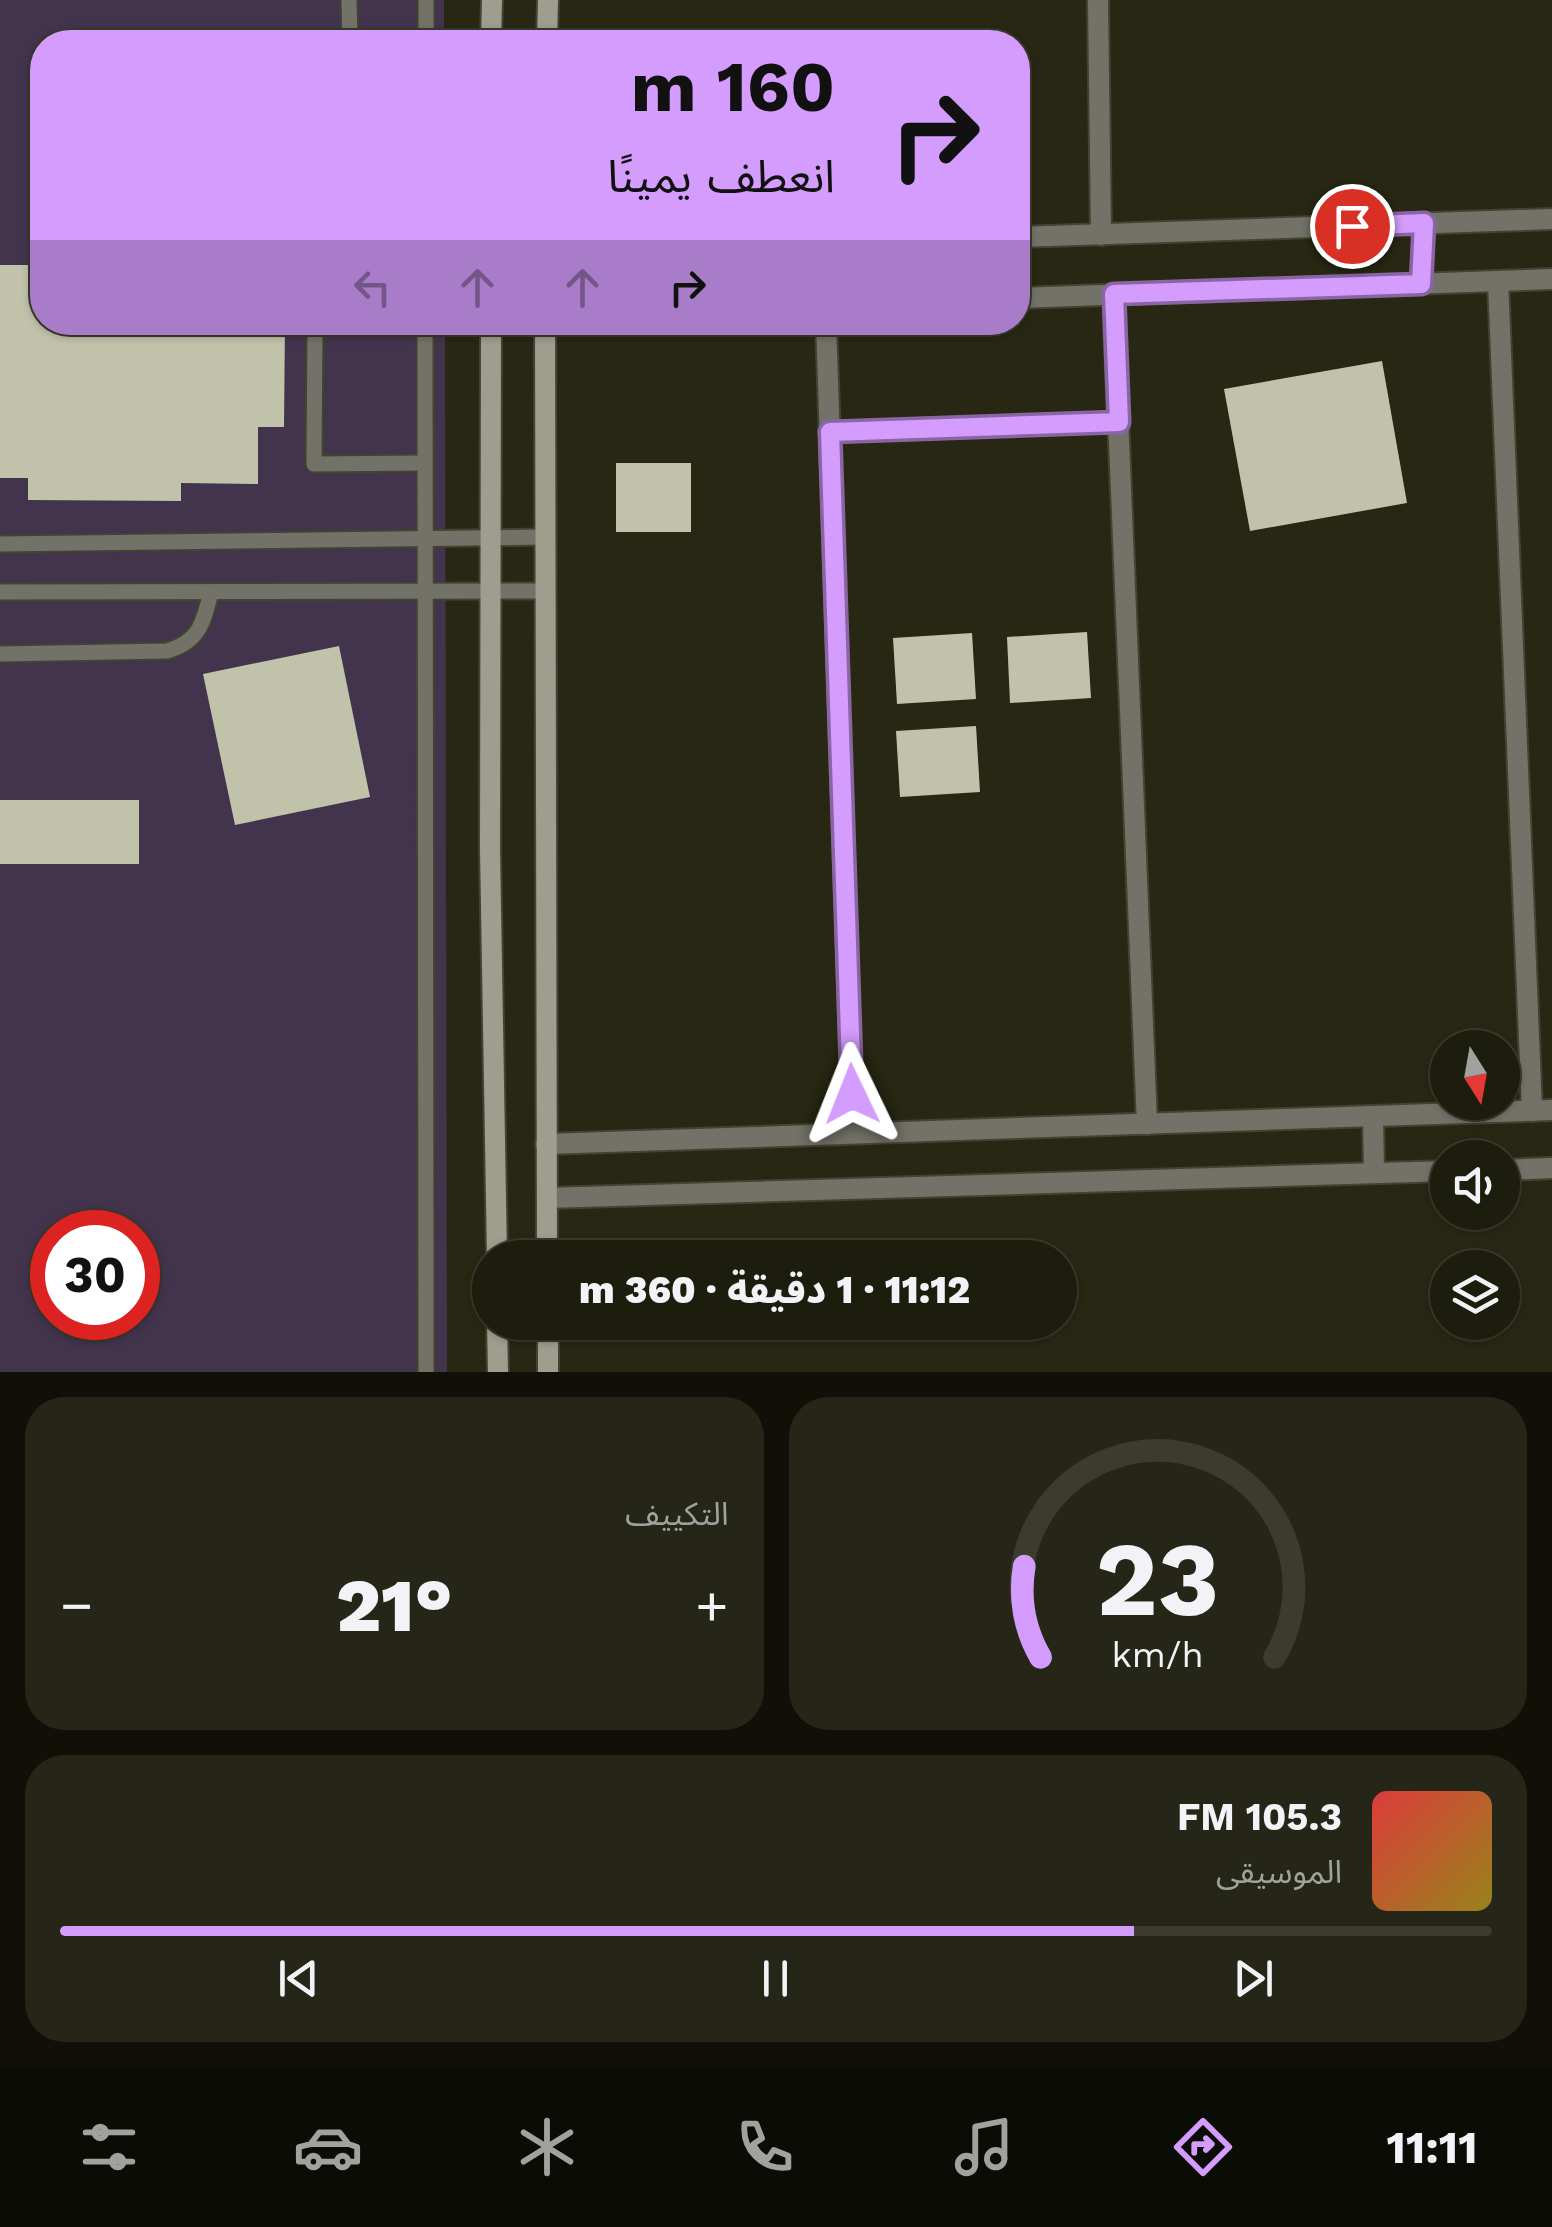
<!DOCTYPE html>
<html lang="ar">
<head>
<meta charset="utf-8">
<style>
	:root { --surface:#1d1d0e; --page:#252617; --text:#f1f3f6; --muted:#a0a29e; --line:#3b3b2e; --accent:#d49cfc }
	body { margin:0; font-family:"Work Sans","Noto Sans Arabic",sans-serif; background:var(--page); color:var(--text); direction:rtl; height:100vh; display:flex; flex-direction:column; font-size:38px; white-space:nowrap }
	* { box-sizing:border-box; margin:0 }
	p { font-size:32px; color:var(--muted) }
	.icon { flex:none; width:55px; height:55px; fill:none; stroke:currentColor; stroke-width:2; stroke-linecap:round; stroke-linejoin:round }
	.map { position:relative; height:1372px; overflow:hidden; direction:ltr }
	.side { display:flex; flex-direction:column; gap:25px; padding:25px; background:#101008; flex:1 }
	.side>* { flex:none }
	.top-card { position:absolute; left:30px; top:30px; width:1000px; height:305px; border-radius:40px; box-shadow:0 2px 8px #0004,0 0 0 2px var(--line); direction:rtl; background:#d49cfc; color:#111; overflow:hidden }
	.needle { width:65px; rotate:169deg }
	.buttons { position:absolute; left:1430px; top:1030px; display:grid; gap:20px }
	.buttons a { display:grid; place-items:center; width:90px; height:90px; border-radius:50%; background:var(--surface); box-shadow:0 2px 8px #0004,0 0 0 2px var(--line); font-size:50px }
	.speed { position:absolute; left:30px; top:1210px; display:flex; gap:20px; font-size:50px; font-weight:700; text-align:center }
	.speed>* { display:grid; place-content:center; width:130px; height:130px; border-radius:50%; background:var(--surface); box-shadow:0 2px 8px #0004,0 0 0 2px var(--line); line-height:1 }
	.speed .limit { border:15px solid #d22; background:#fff; color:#111 }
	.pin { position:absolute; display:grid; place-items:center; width:85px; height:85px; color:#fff; margin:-42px; border:5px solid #fff; border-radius:50%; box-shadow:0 2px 10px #0007 }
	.me { position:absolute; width:110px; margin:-55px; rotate:358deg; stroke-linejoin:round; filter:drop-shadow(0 0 8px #0008) }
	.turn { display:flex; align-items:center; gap:35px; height:210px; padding:0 30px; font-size:45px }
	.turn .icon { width:130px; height:130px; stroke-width:2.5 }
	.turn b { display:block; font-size:70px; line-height:85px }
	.lanes { display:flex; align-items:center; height:95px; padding:0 30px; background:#0003; justify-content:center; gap:50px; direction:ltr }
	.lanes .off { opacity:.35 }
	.big { font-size:75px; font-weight:800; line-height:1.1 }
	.side .tile { flex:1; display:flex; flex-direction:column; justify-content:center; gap:15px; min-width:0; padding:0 35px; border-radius:40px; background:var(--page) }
	.side .dial { align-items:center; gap:0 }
	.dial svg { height:260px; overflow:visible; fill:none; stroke:var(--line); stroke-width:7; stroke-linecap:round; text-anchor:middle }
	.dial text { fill:var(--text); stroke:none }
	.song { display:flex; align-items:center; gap:30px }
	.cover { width:120px; height:120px; border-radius:15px; background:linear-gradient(135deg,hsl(0 70% 55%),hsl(50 70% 35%)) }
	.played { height:10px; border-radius:5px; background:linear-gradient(90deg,var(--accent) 75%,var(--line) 75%) }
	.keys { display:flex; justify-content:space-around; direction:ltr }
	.heat { display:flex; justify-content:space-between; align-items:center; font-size:55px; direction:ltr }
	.side .tiles { flex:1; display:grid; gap:25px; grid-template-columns:1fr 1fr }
	.tile:last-child { grid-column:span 2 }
	.trip { position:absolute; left:472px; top:1240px; width:605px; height:100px; border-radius:50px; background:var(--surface); box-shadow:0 2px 8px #0004,0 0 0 2px var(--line); font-weight:800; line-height:100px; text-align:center; direction:rtl }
	.tabs { display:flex; height:160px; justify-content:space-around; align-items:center; background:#0c0c06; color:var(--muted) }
	.tabs .icon { width:70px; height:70px }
	.tabs .active { color:var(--accent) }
	.tabs b { font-size:45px; color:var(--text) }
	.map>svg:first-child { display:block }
	.green { fill:#42344d; fill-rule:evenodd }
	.building { fill:#c1c2aa }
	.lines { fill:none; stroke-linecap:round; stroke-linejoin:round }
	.service-casing { stroke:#424330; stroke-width:19 }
	.minor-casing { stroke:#424330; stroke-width:24 }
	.tertiary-casing { stroke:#424330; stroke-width:24 }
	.secondary-casing { stroke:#424330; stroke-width:24 }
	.service { stroke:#727268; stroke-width:15 }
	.minor { stroke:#727268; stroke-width:20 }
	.tertiary { stroke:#727268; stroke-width:20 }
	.secondary { stroke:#9d9e8e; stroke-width:20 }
	.route-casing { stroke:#8a65a4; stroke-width:25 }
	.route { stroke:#d49cfc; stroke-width:18 }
</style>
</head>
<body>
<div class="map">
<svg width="1552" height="1372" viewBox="0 0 1552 1372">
	<rect width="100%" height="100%" fill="#272713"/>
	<path class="green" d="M0 0H444V42H42V322L445 323 447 1372H0ZM52 1232H138V1318H52Z"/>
	<g class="building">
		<polygon points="0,265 42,265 42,322 285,322 284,427 258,427 258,484 181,483 181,501 28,500 28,478 0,478"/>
		<polygon points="1382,361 1407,503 1250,531 1224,389"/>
		<rect x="616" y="463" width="75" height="69"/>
		<polygon points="1087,632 1091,698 1010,703 1007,637"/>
		<polygon points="972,633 976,699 897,704 893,638"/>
		<polygon points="339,646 370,797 235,825 203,674"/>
		<polygon points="976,726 980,792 900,797 896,731"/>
		<rect x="0" y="800" width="139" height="64"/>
	</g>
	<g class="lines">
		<g class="service-casing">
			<g id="service">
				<polyline points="349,0 350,42"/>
				<polyline points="426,42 426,0"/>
				<polyline points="315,322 314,464 424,463"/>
				<polyline points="425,322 426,1372"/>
				<polyline points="0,544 544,537"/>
				<polyline points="0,592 544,591"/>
				<path d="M0 654 167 651C200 641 203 623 211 592"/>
			</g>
		</g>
		<g class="minor-casing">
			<g id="minor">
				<polyline points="1098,0 1101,235"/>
				<polyline points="1498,281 1532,1111"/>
				<polyline points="1421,283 1424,223"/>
				<polyline points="1113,295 1147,1124"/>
				<polyline points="826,322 853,1133"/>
				<polyline points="829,432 1119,422"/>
			</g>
		</g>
		<g class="tertiary-casing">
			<g id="tertiary">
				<polyline points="1018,237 1552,219"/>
				<polyline points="1018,298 1552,279"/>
				<polyline points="1373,1116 1374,1173"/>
				<polyline points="546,1144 1552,1110"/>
				<polyline points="1502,1170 1552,1168"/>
				<polyline points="547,1198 1448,1171"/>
			</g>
		</g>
		<g class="secondary-casing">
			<g id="secondary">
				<polyline points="491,42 492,0"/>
				<polyline points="547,42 548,0"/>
				<polyline points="491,322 490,849 497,1258"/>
				<polyline points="545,322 547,1258"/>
				<polyline points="497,1322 498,1372"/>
				<polyline points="548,1322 548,1372"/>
			</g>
		</g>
		<use href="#service" class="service"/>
		<use href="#minor" class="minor"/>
		<use href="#tertiary" class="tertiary"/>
		<use href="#secondary" class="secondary"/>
	</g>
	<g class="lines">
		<g class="route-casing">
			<polyline id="route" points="852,1094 830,432 1119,422 1114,294 1421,284 1424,223 1352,226"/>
		</g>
		<use href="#route" class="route"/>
	</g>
</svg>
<div class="buttons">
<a><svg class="needle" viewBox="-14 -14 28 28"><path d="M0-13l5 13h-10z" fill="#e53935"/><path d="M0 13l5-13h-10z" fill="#a0a29e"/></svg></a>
<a><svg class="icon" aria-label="sound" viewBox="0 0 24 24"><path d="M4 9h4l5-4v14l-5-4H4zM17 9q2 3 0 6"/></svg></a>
<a><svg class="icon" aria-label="layers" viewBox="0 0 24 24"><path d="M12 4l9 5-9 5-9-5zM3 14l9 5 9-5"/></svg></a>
</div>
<div class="speed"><div class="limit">30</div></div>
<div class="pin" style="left:1352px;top:226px;background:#d93025"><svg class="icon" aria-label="arrive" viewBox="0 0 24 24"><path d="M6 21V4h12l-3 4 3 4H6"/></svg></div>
<svg class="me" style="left:852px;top:1094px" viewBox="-20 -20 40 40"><path d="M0-17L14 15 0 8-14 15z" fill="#d49cfc" stroke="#fff" stroke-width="4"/></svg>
<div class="trip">11:12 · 1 دقيقة · 360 m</div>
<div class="top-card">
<div class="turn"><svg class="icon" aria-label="right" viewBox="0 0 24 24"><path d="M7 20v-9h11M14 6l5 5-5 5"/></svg><div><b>160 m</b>انعطف يمينًا</div></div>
<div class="lanes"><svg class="icon off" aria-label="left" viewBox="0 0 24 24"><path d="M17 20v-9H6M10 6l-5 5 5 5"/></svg><svg class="icon off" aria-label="ahead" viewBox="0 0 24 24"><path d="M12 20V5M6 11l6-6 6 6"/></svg><svg class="icon off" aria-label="ahead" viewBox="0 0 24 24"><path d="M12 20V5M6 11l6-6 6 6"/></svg><svg class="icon" aria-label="right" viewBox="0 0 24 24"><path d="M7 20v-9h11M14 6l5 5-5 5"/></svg></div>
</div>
</div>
<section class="side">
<div class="tiles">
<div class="tile dial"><svg viewBox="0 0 100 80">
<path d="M14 69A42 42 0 1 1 86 69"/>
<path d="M14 69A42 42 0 0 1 9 41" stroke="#d49cfc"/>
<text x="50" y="56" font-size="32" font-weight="700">23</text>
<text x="50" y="72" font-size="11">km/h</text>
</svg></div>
<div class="tile"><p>التكييف</p>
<div class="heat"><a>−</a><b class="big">21°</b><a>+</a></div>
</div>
<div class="tile">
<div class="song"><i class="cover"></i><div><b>105.3 FM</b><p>الموسيقى</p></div></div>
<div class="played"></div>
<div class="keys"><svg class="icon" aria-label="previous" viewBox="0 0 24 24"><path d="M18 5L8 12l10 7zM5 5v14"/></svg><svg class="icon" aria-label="pause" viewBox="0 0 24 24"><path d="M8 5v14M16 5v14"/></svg><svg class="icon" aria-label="next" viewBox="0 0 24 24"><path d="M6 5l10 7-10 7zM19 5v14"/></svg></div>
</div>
</div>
</section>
<nav class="tabs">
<b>11:11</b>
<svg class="icon active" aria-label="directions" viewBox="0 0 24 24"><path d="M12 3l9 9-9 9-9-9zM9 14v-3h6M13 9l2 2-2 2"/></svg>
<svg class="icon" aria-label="music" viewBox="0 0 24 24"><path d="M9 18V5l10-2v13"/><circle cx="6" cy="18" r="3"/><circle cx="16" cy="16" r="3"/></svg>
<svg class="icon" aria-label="phone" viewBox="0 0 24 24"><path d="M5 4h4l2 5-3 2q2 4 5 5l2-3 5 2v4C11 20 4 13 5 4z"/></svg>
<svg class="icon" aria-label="climate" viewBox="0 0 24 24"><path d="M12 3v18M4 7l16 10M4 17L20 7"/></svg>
<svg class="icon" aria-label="car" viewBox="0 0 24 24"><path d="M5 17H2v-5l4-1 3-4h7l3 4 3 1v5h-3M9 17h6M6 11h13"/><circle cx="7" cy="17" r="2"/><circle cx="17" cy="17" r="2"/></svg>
<svg class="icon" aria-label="filters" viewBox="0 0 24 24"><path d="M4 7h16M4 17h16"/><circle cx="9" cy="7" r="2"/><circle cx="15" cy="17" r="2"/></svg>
</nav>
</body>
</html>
